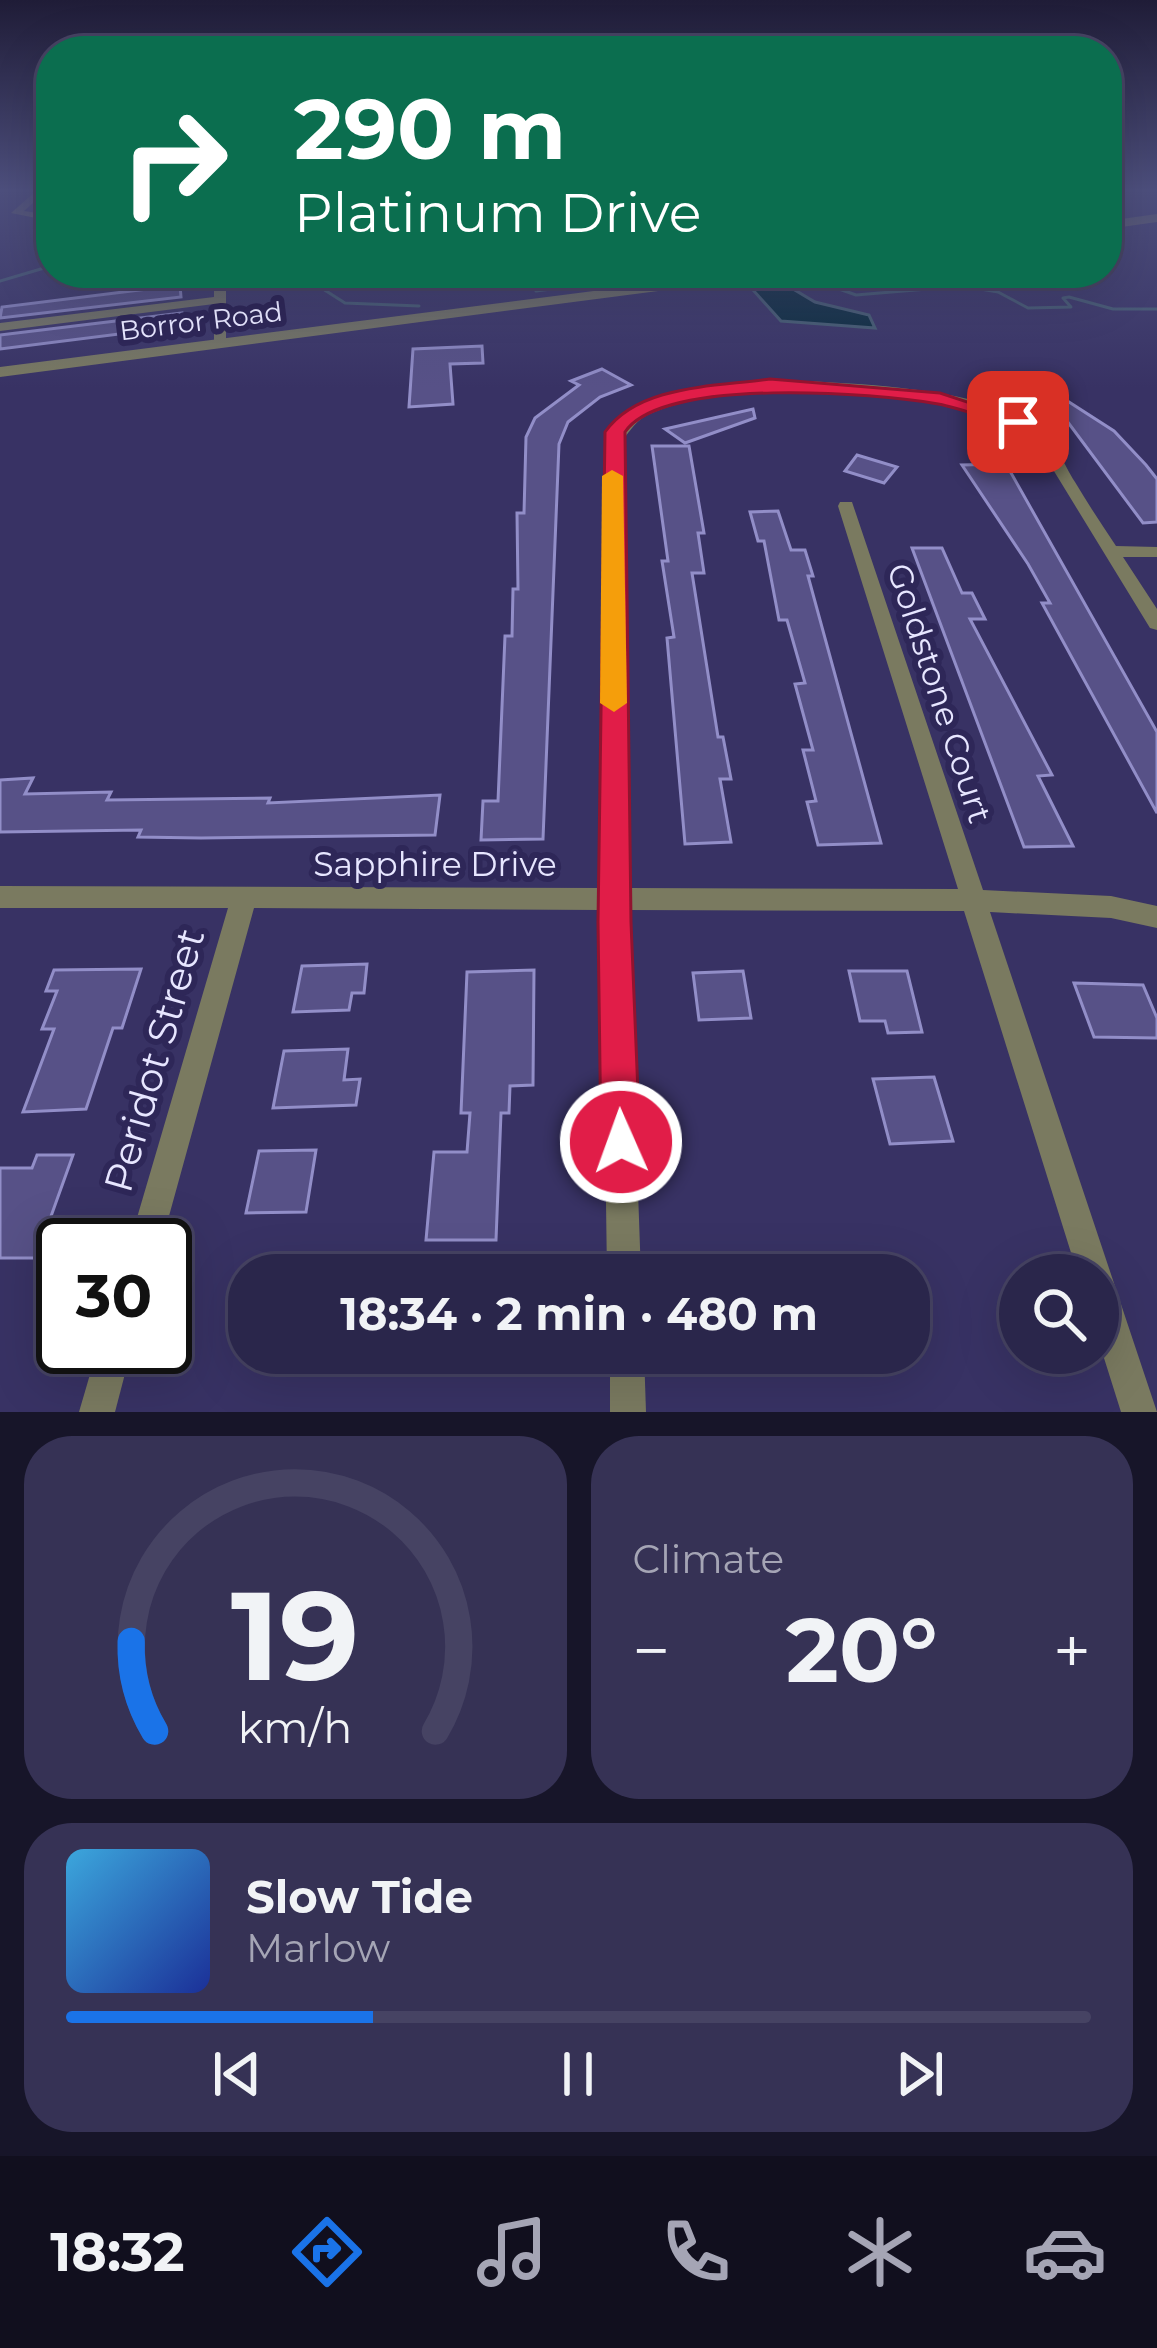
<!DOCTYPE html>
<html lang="en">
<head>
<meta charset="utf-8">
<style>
	:root { --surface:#2a264b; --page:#363255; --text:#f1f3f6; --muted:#a5a5b5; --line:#464363; --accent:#1a73e8 }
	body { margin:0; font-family:Montserrat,sans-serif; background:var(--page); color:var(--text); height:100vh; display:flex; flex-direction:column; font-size:45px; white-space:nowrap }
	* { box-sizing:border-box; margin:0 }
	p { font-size:39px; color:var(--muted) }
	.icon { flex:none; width:66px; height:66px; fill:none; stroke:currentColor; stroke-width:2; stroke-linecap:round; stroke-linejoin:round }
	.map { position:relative; height:1412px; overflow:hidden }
	.side { display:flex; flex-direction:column; gap:24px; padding:24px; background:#171529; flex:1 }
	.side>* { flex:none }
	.hud { position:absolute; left:36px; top:36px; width:1086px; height:252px; border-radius:48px; box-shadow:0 12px 48px #0002,0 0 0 3px var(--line); background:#0b6e4f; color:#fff; overflow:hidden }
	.tools { position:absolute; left:999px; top:1254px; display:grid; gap:24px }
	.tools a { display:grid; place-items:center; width:120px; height:120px; border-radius:50%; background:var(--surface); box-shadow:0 12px 48px #0002,0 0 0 3px var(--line); font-size:60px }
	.speed { position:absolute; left:36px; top:1218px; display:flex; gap:24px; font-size:60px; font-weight:700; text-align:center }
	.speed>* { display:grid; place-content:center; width:156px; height:156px; border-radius:50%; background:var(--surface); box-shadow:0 12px 48px #0002,0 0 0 3px var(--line); line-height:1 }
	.speed .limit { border:6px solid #111; border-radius:18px; background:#fff; color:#111 }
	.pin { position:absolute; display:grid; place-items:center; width:102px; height:102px; color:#fff; margin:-51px; border-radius:24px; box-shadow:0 6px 18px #0006 }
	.me { position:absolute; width:132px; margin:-66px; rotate:358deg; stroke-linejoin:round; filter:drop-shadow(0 0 9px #0008) }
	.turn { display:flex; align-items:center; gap:42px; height:252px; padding:0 60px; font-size:54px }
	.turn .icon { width:156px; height:156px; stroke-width:2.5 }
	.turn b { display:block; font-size:84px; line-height:102px }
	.big { font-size:90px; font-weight:700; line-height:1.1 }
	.side .tile { flex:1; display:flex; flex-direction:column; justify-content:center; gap:18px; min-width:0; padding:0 42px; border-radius:48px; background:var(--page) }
	.side .dial { align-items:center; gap:0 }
	.dial svg { height:312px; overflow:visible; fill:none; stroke:var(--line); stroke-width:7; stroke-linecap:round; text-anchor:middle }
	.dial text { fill:var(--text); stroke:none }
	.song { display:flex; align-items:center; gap:36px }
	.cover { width:144px; height:144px; border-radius:18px; background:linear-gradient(135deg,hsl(200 70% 55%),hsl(230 70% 35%)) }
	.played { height:12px; border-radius:6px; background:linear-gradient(90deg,var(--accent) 30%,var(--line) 30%) }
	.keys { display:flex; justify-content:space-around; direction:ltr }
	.heat { display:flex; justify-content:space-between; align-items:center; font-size:66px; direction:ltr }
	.side .tiles { flex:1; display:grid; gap:24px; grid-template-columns:1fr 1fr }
	.tile:last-child { grid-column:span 2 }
	.trip { position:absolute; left:228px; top:1254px; width:702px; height:120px; border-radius:48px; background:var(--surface); box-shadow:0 12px 48px #0002,0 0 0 3px var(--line); font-weight:700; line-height:120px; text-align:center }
	.dock { display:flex; height:192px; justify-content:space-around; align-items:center; background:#110f1e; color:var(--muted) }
	.dock .icon { width:84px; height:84px }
	.dock .selected { color:var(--accent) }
	.dock b { font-size:54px; color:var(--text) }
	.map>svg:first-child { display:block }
	.water { fill:#012836; stroke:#466172; stroke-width:3 }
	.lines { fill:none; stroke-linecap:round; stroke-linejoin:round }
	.stream { stroke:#466172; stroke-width:3 }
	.building { fill:#575187; stroke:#928ec8; stroke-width:3 }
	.minor { fill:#7a7a60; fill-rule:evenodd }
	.tertiary { fill:#7a7a60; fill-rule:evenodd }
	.route { fill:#e11d48; stroke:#92132f; stroke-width:3 }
	.slow { fill:#f59e0b }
	.labels { text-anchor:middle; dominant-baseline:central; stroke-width:12; stroke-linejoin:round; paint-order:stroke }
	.far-street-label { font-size:27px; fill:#e7e6ff; stroke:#2e2758 }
	.street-label { font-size:33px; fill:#e7e6ff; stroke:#2e2758 }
	.near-street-label { font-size:39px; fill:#e7e6ff; stroke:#2e2758 }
</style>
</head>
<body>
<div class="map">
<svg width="1157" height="1412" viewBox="0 0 1157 1412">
	<rect width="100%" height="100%" fill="#383264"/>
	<polygon class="water" points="783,283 815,302 869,315 875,328 781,321 753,290"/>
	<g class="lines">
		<g class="stream">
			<polyline points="284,273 294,288 323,289 345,303 419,306"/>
			<polyline points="794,273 856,295 963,286 998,292 1028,308 1071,307 1063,298 1069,297 1113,309 1157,309"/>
			<polyline points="0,281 51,266"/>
			<polyline points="536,291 670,273"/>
		</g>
	</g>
	<g class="building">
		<polygon points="180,285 181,297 0,318 2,307"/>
		<polygon points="182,313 183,326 0,349 0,335"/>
		<polygon points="482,346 483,363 450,364 453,404 409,407 413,349"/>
		<polygon points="602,369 631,385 600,397 568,422 559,444 543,839 481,840 483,801 498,801 505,636 512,636 513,589 518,589 517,513 524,513 526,437 535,418 579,385 571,381"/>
		<polygon points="1041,384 1114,431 1146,465 1157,479 1157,522 1143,523 1067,421 1037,407 1052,404"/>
		<polygon points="753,409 755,418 685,443 665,429"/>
		<polygon points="652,446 689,446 704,533 698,533 704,573 692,573 718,737 723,737 731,779 720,779 731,842 685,844 667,638 674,637 662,561 668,561"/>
		<polygon points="857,455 897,467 884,483 845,471"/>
		<polygon points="1006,464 1157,732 1157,813 1042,603 1050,603 1028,564 962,465"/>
		<polygon points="778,511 791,550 805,550 813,576 808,576 881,843 818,845 807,802 816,801 803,750 813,750 795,684 805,683 787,620 779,620 764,541 758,541 750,512"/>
		<polygon points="912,548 942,548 962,593 972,593 985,619 970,619 1052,775 1038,776 1073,846 1024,847"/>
		<polygon points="33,778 25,794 111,792 107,800 270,798 268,803 440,795 435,835 201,838 138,837 141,830 0,832 0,780"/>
		<polygon points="367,964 364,993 352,993 349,1010 293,1012 302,966"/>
		<polygon points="141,969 122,1028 113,1028 86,1109 23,1112 54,1029 42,1029 57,991 46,991 54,970"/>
		<polygon points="534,970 533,1085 510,1086 509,1113 501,1113 496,1240 426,1240 434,1152 467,1152 470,1113 461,1113 467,972"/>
		<polygon points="743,971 751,1018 699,1020 693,973"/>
		<polygon points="849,971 907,971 922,1032 888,1033 885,1021 860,1021"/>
		<polygon points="1074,983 1143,985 1157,1018 1157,1038 1094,1037"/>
		<polygon points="348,1049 344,1080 360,1079 356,1105 273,1108 284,1051"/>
		<polygon points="934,1077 953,1141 890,1144 873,1079"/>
		<polygon points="316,1150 306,1212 246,1213 259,1151"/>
		<polygon points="37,1155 73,1155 36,1258 0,1258 0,1168 32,1168"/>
	</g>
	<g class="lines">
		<g class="minor">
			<polygon points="36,191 46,191 24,211 51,215 51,221 11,213"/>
			<polygon points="214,273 226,273 226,346 214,343 214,304 0,331 0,323 214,297"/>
			<path d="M809 381C874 385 985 389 1038 428 1055 440 1064 465 1075 482 1088 504 1102 525 1116 546L1157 547V557H1123L1157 609V630L1150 628 1038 445C982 379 717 376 644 417 634 423 627 435 620 444L627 888 958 889 838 506 840 502H852L983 890 1111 896 1157 906V928L1111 918 990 912 1157 1412H1121L1098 1339V1275H1078L964 911 628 910 641 1275H607L602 910 254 908 161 1245H129L228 908H0V886L602 888 604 444C611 435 619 421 629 413 666 384 762 383 809 381Z"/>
			<polygon points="98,1347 132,1347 115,1412 79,1412"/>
			<polygon points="610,1353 644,1353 646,1412 610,1412"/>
		</g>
		<g class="tertiary">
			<polygon points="1157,214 1157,222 1107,229 1107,221"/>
			<polygon points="734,273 772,273 765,277 0,377 0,367"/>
		</g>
	</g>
	<linearGradient id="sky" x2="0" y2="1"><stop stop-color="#1f1c37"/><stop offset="0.49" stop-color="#4d4f7d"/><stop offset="1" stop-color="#4d4f7d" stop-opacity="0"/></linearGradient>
	<rect width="1157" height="388" fill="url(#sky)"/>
	<path class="route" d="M770 379 940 393 1028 422 1018 428C991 421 965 409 938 404 876 393 663 376 625 432L631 922 640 1142 635 1156 621 1162 607 1156 601 1142 598 922 605 432C639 384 716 387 770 379Z"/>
	<polygon class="slow" points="612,470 623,476 627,703 614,712 600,703 602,476"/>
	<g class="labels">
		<g class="far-street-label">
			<text transform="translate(201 321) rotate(-7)">Borror Road</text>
		</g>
		<g class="street-label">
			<text transform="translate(940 693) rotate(72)">Goldstone Court</text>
			<text x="435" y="864">Sapphire Drive</text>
		</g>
		<g class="near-street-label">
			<text transform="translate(154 1060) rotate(-74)">Peridot Street</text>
		</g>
	</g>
</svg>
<div class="tools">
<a><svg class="icon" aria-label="search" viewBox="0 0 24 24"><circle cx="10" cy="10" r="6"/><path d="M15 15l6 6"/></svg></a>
</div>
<div class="speed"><div class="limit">30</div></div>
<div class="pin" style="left:1018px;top:422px;background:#d93025"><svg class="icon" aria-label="arrive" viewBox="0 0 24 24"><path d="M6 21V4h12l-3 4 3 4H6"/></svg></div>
<svg class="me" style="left:621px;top:1142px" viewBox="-20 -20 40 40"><circle r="17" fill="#e11d48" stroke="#fff" stroke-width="3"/><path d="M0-11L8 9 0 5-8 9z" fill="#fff"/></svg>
<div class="trip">18:34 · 2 min · 480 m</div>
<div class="hud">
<div class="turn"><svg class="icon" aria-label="right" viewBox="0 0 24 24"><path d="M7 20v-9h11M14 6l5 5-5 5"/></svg><div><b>290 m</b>Platinum Drive</div></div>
</div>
</div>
<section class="side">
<div class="tiles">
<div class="tile dial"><svg viewBox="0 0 100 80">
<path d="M14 69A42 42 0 1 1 86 69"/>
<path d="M14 69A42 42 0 0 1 8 46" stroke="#1a73e8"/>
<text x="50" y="56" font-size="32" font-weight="700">19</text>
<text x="50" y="72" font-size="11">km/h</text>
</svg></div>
<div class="tile"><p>Climate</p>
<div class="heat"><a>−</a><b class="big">20°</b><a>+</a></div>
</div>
<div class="tile">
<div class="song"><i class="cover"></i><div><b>Slow Tide</b><p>Marlow</p></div></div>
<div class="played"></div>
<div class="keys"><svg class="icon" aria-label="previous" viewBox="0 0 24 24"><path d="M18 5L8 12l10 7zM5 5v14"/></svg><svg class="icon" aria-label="pause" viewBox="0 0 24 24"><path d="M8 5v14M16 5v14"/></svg><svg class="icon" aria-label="next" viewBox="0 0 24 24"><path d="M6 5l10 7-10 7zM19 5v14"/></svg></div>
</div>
</div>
</section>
<nav class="dock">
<b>18:32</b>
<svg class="icon selected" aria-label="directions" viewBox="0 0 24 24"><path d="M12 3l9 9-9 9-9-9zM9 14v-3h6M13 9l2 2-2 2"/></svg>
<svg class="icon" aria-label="music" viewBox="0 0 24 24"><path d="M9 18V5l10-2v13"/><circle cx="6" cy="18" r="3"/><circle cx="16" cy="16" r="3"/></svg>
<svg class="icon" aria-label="phone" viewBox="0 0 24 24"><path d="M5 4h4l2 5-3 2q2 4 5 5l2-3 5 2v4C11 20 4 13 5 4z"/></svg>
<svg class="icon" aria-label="climate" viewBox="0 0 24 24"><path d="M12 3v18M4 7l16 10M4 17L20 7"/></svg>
<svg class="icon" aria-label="car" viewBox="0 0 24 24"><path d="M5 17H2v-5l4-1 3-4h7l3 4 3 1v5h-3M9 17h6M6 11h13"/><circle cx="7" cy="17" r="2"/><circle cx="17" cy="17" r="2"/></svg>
</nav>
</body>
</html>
